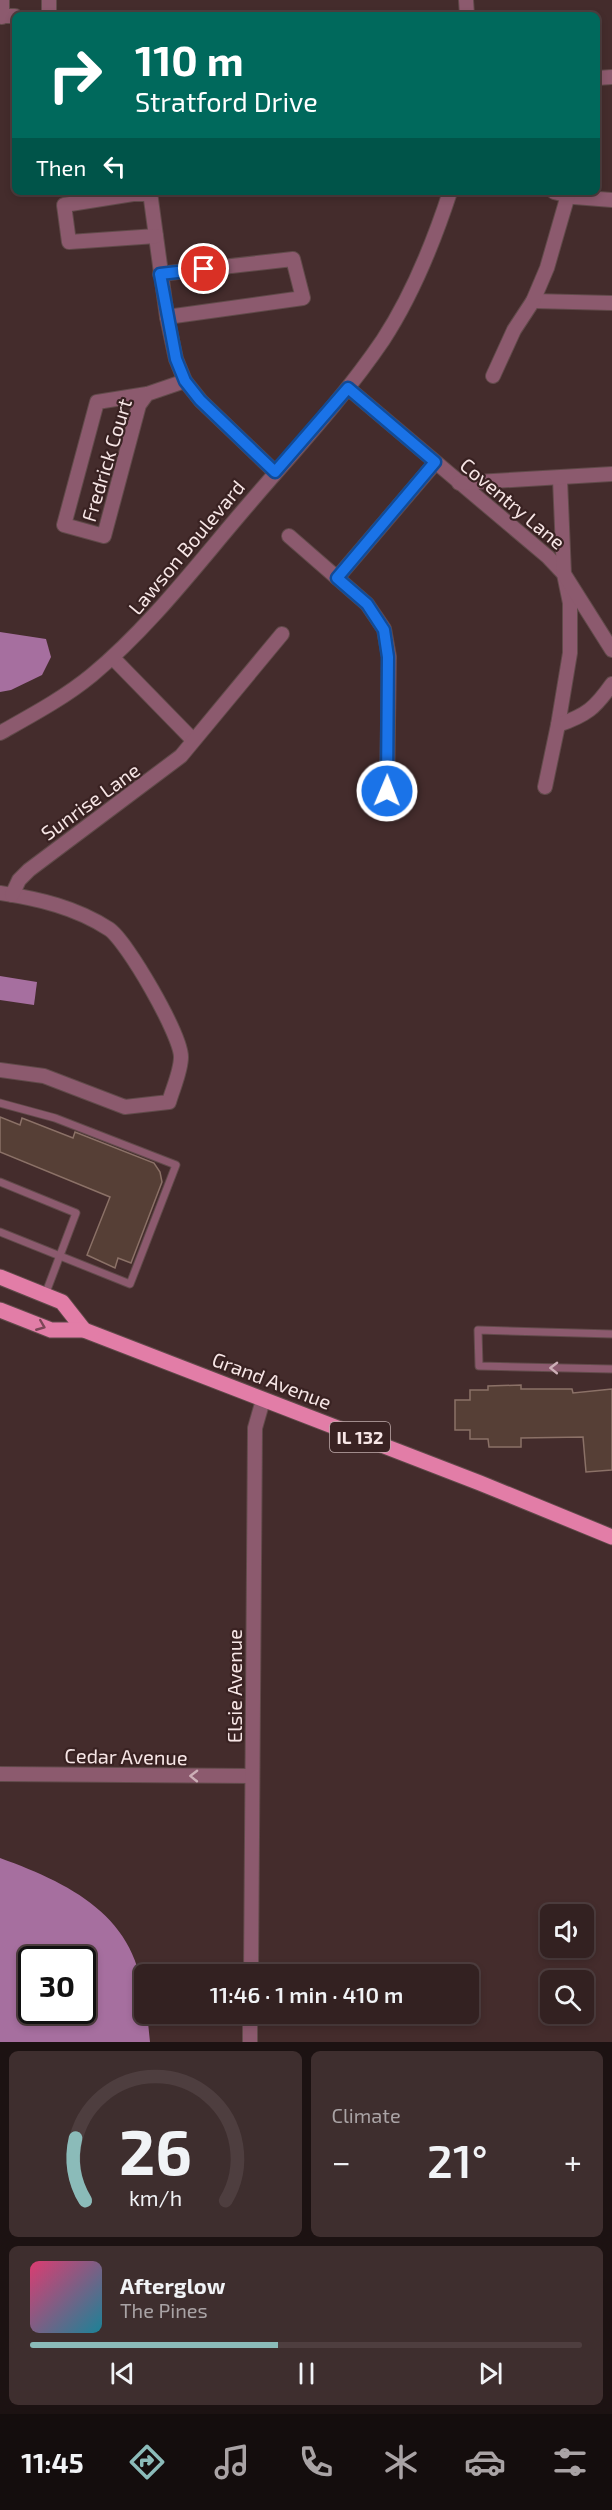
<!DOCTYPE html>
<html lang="en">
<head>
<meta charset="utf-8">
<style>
	:root { --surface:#332121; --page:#3e2e2e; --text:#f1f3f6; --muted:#a9a3a5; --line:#4e3e3f; --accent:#8bbbb9 }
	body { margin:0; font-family:"Exo 2",sans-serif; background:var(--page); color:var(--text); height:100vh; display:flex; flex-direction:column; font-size:22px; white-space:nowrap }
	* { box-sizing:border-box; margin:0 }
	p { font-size:20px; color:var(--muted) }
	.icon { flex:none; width:33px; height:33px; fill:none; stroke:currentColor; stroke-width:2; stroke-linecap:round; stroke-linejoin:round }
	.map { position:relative; height:2042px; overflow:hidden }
	.side { display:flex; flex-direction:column; gap:9px; padding:9px; background:#1c1212; flex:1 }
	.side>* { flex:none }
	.guide { position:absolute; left:12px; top:12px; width:588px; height:183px; border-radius:9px; box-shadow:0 3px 9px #0003,0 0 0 2px var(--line); background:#00695c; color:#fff; overflow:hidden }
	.tools { position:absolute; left:540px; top:1904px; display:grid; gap:12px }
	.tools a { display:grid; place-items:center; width:54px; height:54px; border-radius:9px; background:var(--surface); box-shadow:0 3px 9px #0003,0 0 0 2px var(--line); font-size:30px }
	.speed { position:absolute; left:18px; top:1946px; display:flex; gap:12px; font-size:30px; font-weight:700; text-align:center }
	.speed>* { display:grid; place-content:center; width:78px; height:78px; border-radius:50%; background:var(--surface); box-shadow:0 3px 9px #0003,0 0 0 2px var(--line); line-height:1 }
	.speed .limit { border:3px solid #111; border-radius:9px; background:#fff; color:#111 }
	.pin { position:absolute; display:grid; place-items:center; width:51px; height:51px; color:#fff; margin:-26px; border:3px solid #fff; border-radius:50%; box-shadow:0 2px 6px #0007 }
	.me { position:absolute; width:66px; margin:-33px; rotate:1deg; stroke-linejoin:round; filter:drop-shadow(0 0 4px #0008) }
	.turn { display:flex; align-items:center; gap:21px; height:126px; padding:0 24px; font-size:27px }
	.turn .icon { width:78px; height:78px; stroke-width:2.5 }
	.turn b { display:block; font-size:42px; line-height:51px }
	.then { display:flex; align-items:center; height:57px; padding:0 24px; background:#0003; gap:12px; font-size:22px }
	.big { font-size:45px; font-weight:600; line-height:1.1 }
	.side .widget { flex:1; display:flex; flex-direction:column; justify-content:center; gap:9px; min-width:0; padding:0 21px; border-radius:9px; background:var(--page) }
	.side .dial { align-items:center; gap:0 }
	.dial svg { height:156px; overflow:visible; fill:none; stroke:var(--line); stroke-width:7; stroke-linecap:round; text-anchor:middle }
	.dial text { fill:var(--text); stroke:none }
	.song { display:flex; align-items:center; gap:18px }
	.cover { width:72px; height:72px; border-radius:9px; background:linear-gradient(135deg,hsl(340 70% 55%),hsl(190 70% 35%)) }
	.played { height:6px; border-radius:3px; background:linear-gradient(90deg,var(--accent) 45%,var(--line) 45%) }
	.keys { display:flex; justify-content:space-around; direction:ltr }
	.heat { display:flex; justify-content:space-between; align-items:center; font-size:33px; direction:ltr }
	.side .tiles { flex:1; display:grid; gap:9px; grid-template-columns:1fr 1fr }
	.widget:last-child { grid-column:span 2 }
	.trip { position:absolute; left:134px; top:1964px; width:345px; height:60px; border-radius:9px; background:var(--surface); box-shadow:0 3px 9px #0003,0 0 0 2px var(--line); font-weight:600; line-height:60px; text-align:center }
	.dock { display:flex; height:96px; justify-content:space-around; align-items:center; background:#140d0d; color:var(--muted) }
	.dock .icon { width:42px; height:42px }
	.dock .selected { color:var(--accent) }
	.dock b { font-size:27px; color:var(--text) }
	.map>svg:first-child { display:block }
	.water { fill:#a66f9f; fill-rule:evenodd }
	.building { fill:#563f36; stroke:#8b7167; stroke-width:1.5 }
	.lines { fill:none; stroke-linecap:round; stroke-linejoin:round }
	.service-casing { stroke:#614a4a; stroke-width:9 }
	.minor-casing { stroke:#614a4a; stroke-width:16 }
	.primary-casing { stroke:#614a4a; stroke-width:17 }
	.service { stroke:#8c5a6e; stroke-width:7 }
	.minor { stroke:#8c5a6e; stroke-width:14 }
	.primary { stroke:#e27da7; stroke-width:15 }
	.oneway { stroke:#7d4657 }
	.oneway2 { stroke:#ccaeb6 }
	.route-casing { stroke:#114b97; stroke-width:15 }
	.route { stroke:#1a73e8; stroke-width:10 }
	.labels { text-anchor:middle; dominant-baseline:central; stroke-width:4.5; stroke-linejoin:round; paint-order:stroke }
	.shield { fill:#392222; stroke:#beabab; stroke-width:1.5 }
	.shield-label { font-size:18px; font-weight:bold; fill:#f7e6e6 }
	.street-label { font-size:20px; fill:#f7e6e6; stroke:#392222 }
</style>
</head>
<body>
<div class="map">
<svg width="612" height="2042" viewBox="0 0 612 2042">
	<rect width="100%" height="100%" fill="#442c2c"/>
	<g class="water">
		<polygon points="0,632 46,639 51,657 42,675 11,690 0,692"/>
		<polygon points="0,976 37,982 34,1005 0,1000"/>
		<path d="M0 1858C77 1886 144 1921 144 2013H147L150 2042H0ZM32 1959H82V2010H32Z"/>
	</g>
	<g class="building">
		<polygon points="0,1117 20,1125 22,1118 73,1138 75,1132 154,1163 160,1172 162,1182 131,1263 118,1258 115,1268 87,1255 110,1197 0,1152"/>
		<polygon points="521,1385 521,1389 572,1389 573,1393 612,1389 612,1470 586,1472 583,1437 521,1438 521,1447 489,1447 488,1439 470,1439 470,1430 455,1430 455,1400 470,1400 470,1390 488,1390 488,1386"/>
	</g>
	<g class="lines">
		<g class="service-casing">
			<g id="service">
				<polyline points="0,1103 55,1118 176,1165 130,1284 0,1232"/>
				<polyline points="0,1182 76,1213 45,1295"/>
				<polyline points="612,1334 478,1330 479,1366 612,1369"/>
			</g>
		</g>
		<g class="minor-casing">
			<g id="minor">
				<polyline points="49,0 49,15"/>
				<polyline points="466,0 467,15"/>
				<polyline points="0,16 15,16"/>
				<polyline points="2,17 2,0"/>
				<polyline points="597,78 612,77"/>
				<polyline points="150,192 167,317 176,359 185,381 201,401 275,472"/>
				<polyline points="554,192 574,197 612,200"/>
				<polyline points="150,194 133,194 64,205 69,242 156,236"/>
				<polyline points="160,274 293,259 303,298 167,317"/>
				<polyline points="533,301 612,303"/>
				<polyline points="493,376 514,330 533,301 547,268 568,195"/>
				<polyline points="348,388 548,557 564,574 570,603 570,653 558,725"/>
				<polyline points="147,394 139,405 104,536 64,525 97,402 147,394 185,381"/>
				<polyline points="560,479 564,574 612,650"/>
				<polyline points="459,483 612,474"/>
				<polyline points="289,536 367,604 384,629 389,657 387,791"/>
				<polyline points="337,578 435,463"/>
				<polyline points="113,658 193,740"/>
				<path d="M0 733C32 715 64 698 92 675 151 626 198 563 248 505 294 451 343 399 383 340 413 294 433 244 450 192"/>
				<path d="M545 787 558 725C587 715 595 708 612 684"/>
				<path d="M0 893C39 899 75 907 109 929 127 941 181 1035 181 1057 181 1071 173 1088 169 1102L125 1107 44 1076 0 1070"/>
				<polyline points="12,895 19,880 29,870 181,756 282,634"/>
				<polyline points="0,1774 252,1776"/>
				<polyline points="251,1974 255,1428 263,1400"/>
				<polyline points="250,2042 250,2013"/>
			</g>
		</g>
		<g class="primary-casing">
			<g id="primary">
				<polyline points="0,1277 62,1302 84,1330"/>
				<polyline points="0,1310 51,1330 84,1330 480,1483 612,1537"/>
			</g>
		</g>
		<use href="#service" class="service"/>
		<use href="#minor" class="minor"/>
		<use href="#primary" class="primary"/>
	</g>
	<defs><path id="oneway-chevron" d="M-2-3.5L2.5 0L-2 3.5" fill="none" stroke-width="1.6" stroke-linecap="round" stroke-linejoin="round" transform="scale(1.5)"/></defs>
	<use class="oneway" href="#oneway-chevron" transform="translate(41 1326) rotate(22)"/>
	<g class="oneway2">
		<use href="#oneway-chevron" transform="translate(554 1368) rotate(-179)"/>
		<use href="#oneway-chevron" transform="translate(194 1776) rotate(-179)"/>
	</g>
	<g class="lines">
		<g class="route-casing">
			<polyline id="route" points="204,269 160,274 176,359 185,381 200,400 275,472 348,388 435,462 337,578 367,604 384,630 388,657 387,791"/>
		</g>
		<use href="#route" class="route"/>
	</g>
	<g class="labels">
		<rect class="shield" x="330" y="1422" width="60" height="30" rx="4.5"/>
		<g class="shield-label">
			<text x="360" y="1437">IL 132</text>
		</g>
		<g class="street-label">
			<text transform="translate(106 460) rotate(-73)">Fredrick Court</text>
			<text transform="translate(513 503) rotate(40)">Coventry Lane</text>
			<text transform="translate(186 547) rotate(-50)">Lawson Boulevard</text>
			<text transform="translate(90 801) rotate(-36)">Sunrise Lane</text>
			<text transform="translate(272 1380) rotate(21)">Grand Avenue</text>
			<text transform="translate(234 1686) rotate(-90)">Elsie Avenue</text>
			<text transform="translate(126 1756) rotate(1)">Cedar Avenue</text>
		</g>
	</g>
</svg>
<div class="tools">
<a><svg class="icon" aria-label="sound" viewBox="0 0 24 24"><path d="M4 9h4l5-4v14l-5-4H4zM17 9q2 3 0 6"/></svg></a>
<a><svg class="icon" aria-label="search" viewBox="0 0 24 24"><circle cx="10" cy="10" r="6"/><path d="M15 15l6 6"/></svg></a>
</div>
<div class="speed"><div class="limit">30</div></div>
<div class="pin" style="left:204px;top:269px;background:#d93025"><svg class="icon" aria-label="arrive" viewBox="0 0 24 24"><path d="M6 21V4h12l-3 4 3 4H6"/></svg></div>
<svg class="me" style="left:387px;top:791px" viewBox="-20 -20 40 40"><circle r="17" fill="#1a73e8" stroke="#fff" stroke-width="3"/><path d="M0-11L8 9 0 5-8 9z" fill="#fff"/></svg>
<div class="trip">11:46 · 1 min · 410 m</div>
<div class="guide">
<div class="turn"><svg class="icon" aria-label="right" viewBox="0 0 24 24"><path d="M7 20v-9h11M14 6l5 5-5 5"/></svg><div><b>110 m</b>Stratford Drive</div></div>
<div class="then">Then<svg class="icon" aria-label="left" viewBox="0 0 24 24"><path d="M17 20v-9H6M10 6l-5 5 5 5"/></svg></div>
</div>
</div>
<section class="side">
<div class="tiles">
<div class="widget dial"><svg viewBox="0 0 100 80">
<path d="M14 69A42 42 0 1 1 86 69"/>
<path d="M14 69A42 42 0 0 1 9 37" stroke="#8bbbb9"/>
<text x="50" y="56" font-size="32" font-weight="700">26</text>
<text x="50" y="72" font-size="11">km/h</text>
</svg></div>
<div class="widget"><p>Climate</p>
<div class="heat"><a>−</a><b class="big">21°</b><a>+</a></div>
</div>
<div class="widget">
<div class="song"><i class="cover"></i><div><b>Afterglow</b><p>The Pines</p></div></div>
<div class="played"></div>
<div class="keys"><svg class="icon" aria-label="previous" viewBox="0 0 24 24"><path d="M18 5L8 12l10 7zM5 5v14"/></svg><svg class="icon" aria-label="pause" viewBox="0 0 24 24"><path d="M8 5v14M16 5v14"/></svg><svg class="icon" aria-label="next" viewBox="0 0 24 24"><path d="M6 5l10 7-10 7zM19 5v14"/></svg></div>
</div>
</div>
</section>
<nav class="dock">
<b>11:45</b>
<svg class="icon selected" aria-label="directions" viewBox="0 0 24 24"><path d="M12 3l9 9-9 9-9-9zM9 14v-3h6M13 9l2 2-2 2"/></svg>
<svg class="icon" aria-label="music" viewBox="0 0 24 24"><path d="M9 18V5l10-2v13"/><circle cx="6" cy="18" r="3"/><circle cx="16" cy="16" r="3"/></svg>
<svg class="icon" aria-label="phone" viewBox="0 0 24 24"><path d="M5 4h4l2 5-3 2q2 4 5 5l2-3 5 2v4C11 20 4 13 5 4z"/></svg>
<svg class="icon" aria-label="climate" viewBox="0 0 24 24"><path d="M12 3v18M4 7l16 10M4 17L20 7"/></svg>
<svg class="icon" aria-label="car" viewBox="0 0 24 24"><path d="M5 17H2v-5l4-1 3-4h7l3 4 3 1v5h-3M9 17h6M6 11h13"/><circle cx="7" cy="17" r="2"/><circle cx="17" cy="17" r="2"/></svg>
<svg class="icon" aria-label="filters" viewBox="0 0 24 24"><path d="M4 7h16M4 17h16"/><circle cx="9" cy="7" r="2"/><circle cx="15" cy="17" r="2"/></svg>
</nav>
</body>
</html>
